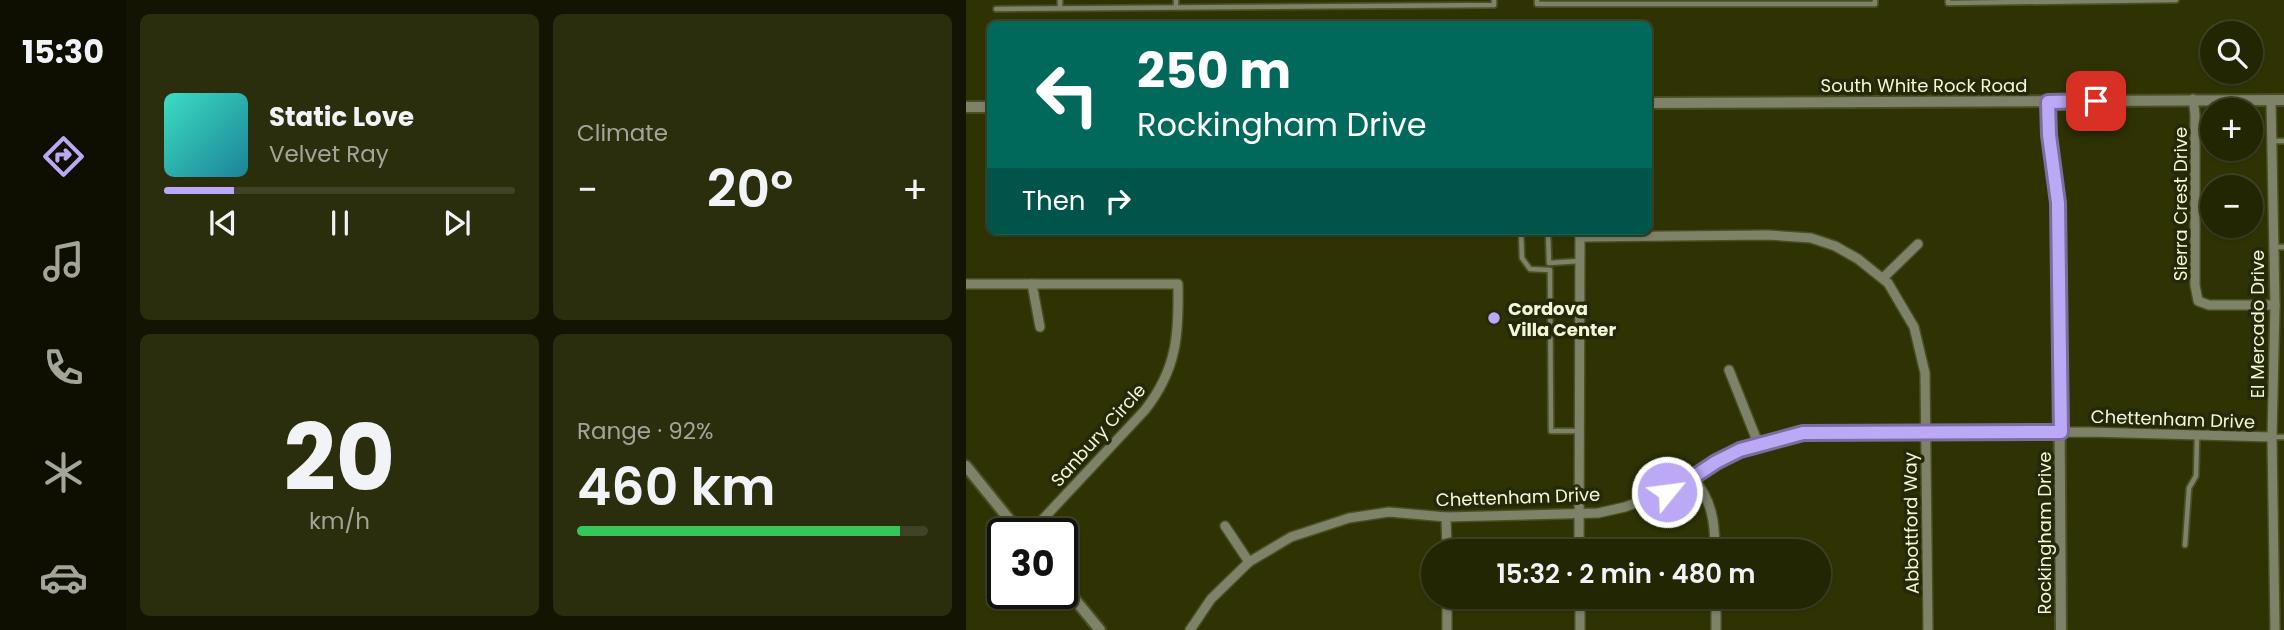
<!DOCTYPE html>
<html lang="en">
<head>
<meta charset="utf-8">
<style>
	:root { --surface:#232603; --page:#2b2e0d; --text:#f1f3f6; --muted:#a3a59a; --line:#404325; --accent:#bca9f5 }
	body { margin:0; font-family:Poppins,sans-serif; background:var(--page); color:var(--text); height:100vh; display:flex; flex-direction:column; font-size:26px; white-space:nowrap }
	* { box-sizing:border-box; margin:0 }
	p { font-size:23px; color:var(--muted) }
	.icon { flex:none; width:38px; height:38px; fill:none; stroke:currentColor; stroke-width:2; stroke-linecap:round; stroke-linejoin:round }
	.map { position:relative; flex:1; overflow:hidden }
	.drawer { display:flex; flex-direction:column; gap:14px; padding:14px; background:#131502; width:840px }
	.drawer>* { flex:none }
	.hud { position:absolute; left:21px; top:21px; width:665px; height:214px; border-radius:10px; box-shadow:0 2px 5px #0004,0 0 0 2px var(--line); background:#00695c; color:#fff; overflow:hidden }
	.tools { position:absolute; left:1234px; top:21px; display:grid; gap:14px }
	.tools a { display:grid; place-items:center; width:63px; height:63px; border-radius:50%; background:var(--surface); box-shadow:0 2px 5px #0004,0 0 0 2px var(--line); font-size:35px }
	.speed { position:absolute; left:21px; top:518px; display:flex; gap:14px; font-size:35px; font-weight:700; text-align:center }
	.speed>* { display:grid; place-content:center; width:91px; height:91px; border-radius:50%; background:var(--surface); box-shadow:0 2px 5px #0004,0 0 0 2px var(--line); line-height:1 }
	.speed .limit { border:4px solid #111; border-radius:10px; background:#fff; color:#111 }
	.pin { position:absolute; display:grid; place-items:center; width:60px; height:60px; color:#fff; margin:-30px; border-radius:14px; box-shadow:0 4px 10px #0006 }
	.me { position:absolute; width:77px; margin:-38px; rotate:61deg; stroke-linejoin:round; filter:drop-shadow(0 0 5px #0008) }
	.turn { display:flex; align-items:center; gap:24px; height:147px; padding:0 35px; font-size:32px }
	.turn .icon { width:91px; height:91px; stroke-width:2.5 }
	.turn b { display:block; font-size:49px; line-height:60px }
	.then { display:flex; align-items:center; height:66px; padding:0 35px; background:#0003; gap:14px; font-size:26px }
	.big { font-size:52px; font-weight:600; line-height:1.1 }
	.drawer .tile { flex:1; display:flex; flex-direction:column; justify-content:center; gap:10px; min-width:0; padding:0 24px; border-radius:10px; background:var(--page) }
	.drawer .dial { align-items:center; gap:0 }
	.dial b { font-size:91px; line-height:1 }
	.song { display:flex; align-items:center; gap:21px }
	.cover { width:84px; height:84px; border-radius:10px; background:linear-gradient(135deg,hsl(170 70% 55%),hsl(190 70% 35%)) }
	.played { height:7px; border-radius:4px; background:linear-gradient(90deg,var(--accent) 20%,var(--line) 20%) }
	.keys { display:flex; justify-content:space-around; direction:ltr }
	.heat { display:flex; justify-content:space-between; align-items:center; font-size:38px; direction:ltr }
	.charge { height:10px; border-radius:5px; background:linear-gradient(90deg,#34c759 92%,var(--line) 0) }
	.drawer .tiles { flex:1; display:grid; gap:14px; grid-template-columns:repeat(2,1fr) }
	.trip { position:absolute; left:455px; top:539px; width:410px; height:70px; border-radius:35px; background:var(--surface); box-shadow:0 2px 5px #0004,0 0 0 2px var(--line); font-weight:600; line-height:70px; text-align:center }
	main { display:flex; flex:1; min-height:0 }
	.tab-bar { display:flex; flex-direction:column; width:126px; justify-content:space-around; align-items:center; background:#0e0f01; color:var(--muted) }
	.tab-bar .icon { width:49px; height:49px }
	.tab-bar .on { color:var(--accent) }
	.tab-bar b { font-size:32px; color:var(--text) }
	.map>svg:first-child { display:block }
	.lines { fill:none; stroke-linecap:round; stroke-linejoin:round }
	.service-casing { stroke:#4a4f22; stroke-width:8 }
	.minor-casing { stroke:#4a4f22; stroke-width:12 }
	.tertiary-casing { stroke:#4a4f22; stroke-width:14 }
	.service { stroke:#7e8269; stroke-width:4.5 }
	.minor { stroke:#7e8269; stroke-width:9 }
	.tertiary { stroke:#7e8269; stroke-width:10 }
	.route-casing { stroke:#7a6e9f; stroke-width:18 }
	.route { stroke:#bca9f5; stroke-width:12 }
	.poi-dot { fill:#bca9f5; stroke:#252909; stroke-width:2.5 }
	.labels { text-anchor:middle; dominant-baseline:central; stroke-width:7; stroke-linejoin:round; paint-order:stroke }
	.street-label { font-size:18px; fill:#f3f8d9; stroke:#252909 }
	.poi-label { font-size:18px; font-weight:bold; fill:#f3f8d9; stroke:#252909; text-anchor:start }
</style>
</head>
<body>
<main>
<nav class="tab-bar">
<b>15:30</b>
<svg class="icon on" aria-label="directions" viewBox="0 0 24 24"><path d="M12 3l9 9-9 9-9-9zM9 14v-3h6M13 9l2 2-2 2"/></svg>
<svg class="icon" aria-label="music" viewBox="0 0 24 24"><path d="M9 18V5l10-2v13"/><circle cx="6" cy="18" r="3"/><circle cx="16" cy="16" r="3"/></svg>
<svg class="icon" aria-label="phone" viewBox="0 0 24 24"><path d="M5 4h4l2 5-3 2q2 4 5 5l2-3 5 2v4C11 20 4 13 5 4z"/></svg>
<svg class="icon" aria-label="climate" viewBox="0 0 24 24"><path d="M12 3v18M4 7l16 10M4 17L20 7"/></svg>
<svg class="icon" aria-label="car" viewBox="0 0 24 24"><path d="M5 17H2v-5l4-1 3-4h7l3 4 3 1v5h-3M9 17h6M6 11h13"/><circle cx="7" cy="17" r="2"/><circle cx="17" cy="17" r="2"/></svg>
</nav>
<section class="drawer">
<div class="tiles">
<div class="tile">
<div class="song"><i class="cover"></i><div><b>Static Love</b><p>Velvet Ray</p></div></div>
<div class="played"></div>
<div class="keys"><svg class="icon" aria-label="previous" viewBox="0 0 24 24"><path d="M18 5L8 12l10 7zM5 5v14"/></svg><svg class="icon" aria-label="pause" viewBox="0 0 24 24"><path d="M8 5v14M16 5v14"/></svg><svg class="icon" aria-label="next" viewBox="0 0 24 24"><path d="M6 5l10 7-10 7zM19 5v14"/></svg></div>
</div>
<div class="tile"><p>Climate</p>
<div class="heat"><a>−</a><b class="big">20°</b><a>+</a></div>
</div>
<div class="tile dial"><b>20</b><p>km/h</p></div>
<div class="tile"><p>Range · 92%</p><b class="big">460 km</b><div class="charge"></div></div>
</div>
</section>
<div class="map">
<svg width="1318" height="630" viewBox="0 0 1318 630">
	<rect width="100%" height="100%" fill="#2f3304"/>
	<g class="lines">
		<g class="service-casing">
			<g id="service">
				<polyline points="94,0 94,8"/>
				<polyline points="210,0 210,7"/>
				<polyline points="571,0 571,4 909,4 909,0"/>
				<polyline points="982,0 982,3 1210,0"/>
				<polyline points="30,9 528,5 528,0"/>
				<polyline points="1306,141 1318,141"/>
				<polyline points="555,231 556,258 564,269 584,270 585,431 612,431"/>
				<polyline points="582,231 583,263 613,261"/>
				<polyline points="1307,247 1318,247"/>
				<polyline points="1307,437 1318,437"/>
				<polyline points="1219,545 1223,488 1230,476 1231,437"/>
			</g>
		</g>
		<g class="minor-casing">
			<g id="minor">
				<polyline points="1227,99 1229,114 1229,285 1232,301 1243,305 1309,305"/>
				<polyline points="1305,101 1309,305 1306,437 1309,630"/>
				<polyline points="614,237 802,235 845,238 869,246 892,259 922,283 948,327 959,373 962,630"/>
				<polyline points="917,278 952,244"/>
				<path d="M0 284H212C213 335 211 369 179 410L63 534"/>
				<polyline points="66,284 74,327"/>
				<polyline points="763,370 792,443"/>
				<path d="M727 478C746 500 749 522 749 551"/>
				<polyline points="480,517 481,551"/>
				<polyline points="259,526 283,562"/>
				<polyline points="613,551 614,231"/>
				<polyline points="481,597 481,630"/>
				<polyline points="614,597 614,630"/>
				<polyline points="750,597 750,630"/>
				<polyline points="224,630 245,599 283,562 325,537 383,518 423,512 480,517 632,513 659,507 714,486 750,462 773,450 837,433 1123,432 1306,437"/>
			</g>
		</g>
		<g class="tertiary-casing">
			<g id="tertiary">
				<polyline points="1082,102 1083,135 1092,203 1095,630"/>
				<polyline points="682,103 1318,100"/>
				<polyline points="0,107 24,107"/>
				<polyline points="0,466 55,534"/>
				<polyline points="96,584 134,630"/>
			</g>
		</g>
		<use href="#service" class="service"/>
		<use href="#minor" class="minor"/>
		<use href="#tertiary" class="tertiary"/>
	</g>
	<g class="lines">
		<g class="route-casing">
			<polyline id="route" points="701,492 714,486 750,462 774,450 837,433 1095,432 1092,203 1083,135 1082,102 1130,101"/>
		</g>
		<use href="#route" class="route"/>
	</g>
	<circle class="poi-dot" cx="528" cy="318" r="7"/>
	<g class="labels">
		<g class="street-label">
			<text x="958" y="85">South White Rock Road</text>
			<text transform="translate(1214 204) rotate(-90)">Sierra Crest Drive</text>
			<text transform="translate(1291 324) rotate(-90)">El Mercado Drive</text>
			<text transform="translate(1207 419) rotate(2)">Chettenham Drive</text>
			<text transform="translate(132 435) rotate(-48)">Sanbury Circle</text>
			<text transform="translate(552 497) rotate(-2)">Chettenham Drive</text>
			<text transform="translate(945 523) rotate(-91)">Abbottford Way</text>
			<text transform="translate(1078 533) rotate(-90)">Rockingham Drive</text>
		</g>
		<g class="poi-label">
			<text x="542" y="308">Cordova<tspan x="542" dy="21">Villa Center</tspan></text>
		</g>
	</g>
</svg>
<div class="tools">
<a><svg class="icon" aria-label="search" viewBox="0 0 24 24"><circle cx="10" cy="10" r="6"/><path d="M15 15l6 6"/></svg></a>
<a>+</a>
<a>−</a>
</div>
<div class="speed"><div class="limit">30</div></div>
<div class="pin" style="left:1130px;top:101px;background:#d93025"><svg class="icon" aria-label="arrive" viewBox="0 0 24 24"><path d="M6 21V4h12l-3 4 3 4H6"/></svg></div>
<svg class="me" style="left:701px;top:492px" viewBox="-20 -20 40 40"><circle r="17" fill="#bca9f5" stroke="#fff" stroke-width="3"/><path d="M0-11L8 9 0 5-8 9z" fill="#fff"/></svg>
<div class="trip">15:32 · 2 min · 480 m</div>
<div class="hud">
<div class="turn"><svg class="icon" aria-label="left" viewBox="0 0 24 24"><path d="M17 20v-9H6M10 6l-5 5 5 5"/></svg><div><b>250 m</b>Rockingham Drive</div></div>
<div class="then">Then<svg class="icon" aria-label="right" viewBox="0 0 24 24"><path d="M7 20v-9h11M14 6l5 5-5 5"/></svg></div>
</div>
</div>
</main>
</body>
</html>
